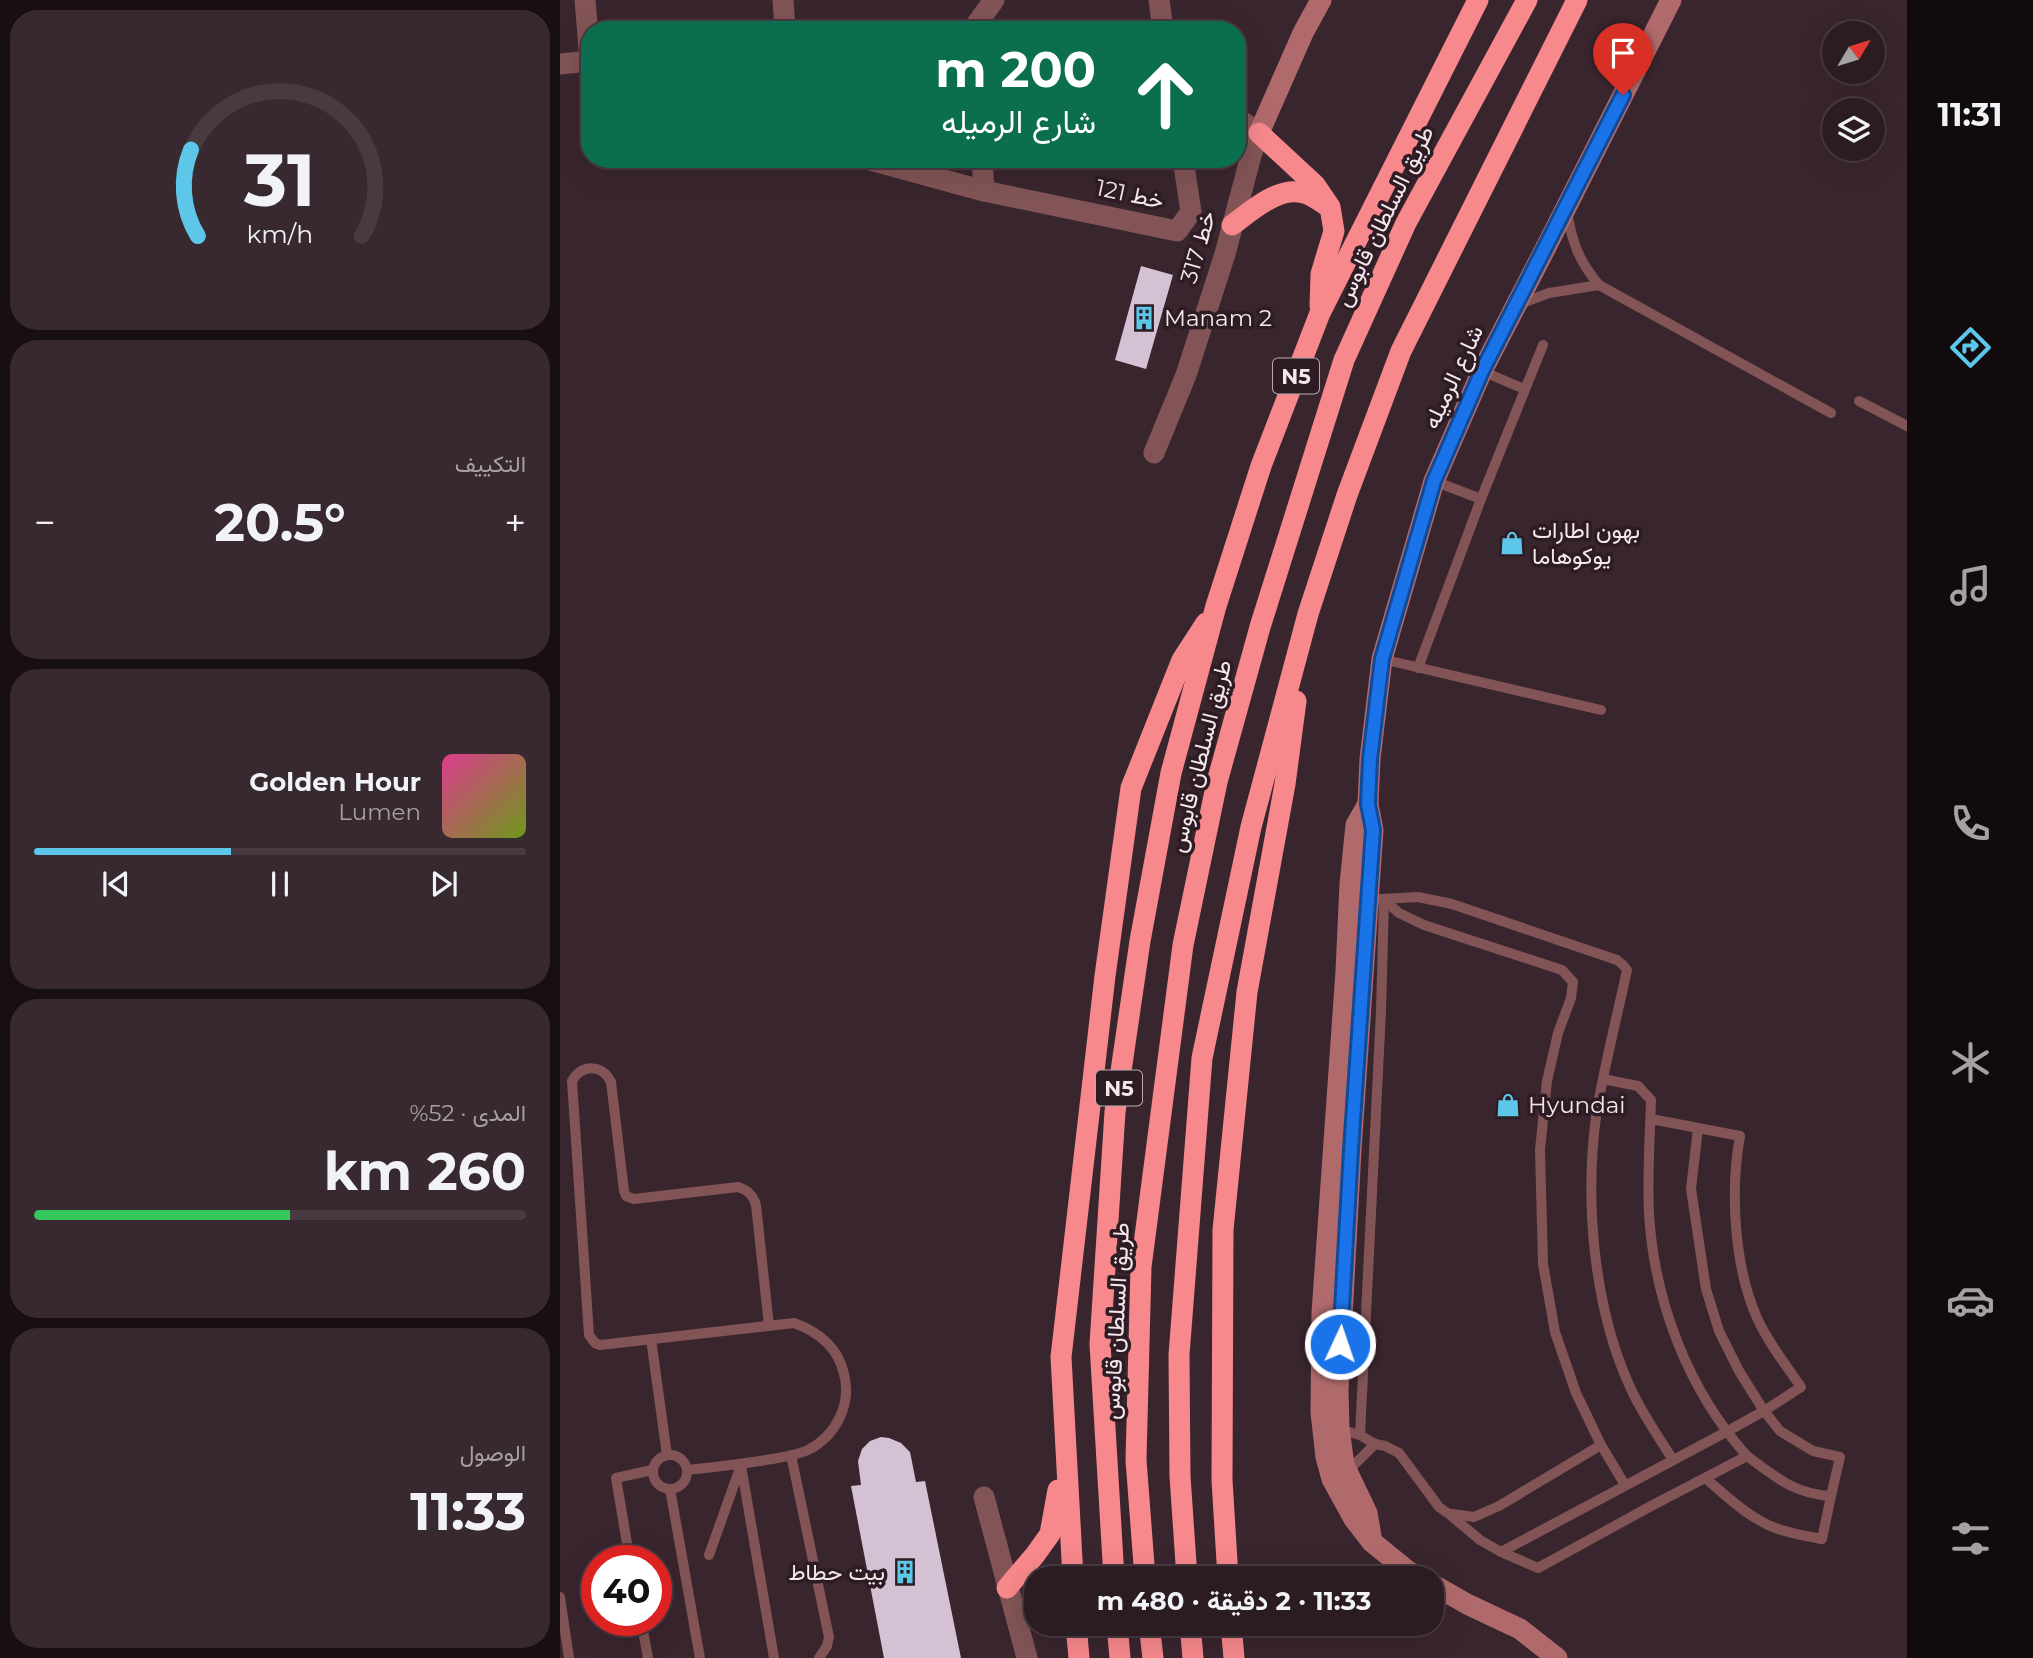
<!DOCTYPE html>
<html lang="ar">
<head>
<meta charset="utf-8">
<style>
	:root { --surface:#2b1c22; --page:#37292f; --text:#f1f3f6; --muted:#a6a1a5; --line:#473a40; --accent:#5cc7e8 }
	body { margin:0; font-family:Montserrat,Vazirmatn,sans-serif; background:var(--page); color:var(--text); direction:rtl; height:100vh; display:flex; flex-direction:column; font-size:26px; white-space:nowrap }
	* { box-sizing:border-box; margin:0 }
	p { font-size:23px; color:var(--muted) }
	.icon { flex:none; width:38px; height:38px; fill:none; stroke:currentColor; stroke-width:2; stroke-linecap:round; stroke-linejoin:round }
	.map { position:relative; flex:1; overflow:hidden; direction:ltr }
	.drawer { display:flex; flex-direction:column; gap:10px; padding:10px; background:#180f13; width:560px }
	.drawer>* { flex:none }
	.banner { position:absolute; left:21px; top:21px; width:665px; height:147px; border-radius:28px; box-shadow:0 7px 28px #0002,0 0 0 2px var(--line); direction:rtl; background:#0b6e4f; color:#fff; overflow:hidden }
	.needle { width:46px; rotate:52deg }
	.controls { position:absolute; left:1262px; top:21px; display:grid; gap:14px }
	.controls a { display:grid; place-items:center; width:63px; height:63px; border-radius:50%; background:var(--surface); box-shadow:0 7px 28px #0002,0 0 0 2px var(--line); font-size:35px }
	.speed { position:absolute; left:21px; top:1545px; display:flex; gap:14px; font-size:35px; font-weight:700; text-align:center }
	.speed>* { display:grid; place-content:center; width:91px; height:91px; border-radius:50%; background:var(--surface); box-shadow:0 7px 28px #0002,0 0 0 2px var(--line); line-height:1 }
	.speed .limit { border:10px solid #d22; background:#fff; color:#111 }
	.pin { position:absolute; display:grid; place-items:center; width:60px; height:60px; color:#fff; margin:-72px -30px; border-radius:50% 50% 50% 0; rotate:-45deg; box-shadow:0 0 7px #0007 }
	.pin .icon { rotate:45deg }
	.me { position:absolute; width:77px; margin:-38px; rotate:3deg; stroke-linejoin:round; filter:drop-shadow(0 0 5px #0008) }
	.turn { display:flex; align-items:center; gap:24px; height:147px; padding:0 35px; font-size:32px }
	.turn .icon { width:91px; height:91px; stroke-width:2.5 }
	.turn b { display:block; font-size:49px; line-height:60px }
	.big { font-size:52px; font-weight:700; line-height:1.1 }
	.drawer .tile { flex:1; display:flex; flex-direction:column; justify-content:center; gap:10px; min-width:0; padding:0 24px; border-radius:28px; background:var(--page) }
	.drawer .dial { align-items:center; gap:0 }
	.dial svg { height:182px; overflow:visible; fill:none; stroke:var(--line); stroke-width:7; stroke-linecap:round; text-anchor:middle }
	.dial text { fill:var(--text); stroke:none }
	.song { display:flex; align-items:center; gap:21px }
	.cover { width:84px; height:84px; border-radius:10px; background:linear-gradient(135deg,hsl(330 70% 55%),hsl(80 70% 35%)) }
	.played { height:7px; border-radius:4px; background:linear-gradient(90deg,var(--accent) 40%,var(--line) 40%) }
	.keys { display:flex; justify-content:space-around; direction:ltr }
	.heat { display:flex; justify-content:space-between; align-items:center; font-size:38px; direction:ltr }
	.charge { height:10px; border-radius:5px; background:linear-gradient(90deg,#34c759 52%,var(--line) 0) }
	.trip { position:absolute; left:464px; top:1566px; width:420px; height:70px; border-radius:28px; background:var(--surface); box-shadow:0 7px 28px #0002,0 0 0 2px var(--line); font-weight:700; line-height:70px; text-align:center; direction:rtl }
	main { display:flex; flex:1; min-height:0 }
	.tab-bar { display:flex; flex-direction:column; width:126px; justify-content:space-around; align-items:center; background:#110b0e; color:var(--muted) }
	.tab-bar .icon { width:49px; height:49px }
	.tab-bar .on { color:var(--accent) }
	.tab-bar b { font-size:32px; color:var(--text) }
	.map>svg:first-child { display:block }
	.building { fill:#d4c2d4 }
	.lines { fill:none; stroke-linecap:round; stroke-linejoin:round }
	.lane { stroke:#825455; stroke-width:10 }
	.street { stroke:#825455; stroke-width:21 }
	.secondary { stroke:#b16a6c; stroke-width:21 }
	.highway { stroke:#f7888c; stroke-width:21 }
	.route-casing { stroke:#114b97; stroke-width:18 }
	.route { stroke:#1a73e8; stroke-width:12 }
	.labels { text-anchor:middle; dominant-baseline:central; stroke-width:7; stroke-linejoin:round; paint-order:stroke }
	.shield { fill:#2e1c24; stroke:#b9abb1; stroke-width:2 }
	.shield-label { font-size:21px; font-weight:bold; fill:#f5e8ed }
	.street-label { font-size:23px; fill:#f5e8ed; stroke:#2e1c24 }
	.poi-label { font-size:23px; fill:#f5e8ed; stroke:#2e1c24; text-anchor:start }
</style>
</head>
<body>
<main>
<nav class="tab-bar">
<b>11:31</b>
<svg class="icon on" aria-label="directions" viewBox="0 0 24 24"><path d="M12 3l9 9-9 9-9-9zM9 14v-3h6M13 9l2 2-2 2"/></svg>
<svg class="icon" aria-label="music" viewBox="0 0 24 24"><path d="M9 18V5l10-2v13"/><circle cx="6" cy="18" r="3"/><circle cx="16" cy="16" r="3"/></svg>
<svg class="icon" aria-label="phone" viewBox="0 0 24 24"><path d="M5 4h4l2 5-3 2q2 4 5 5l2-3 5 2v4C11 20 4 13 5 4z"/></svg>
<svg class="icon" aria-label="climate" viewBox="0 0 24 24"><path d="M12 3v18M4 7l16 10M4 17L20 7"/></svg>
<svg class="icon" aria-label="car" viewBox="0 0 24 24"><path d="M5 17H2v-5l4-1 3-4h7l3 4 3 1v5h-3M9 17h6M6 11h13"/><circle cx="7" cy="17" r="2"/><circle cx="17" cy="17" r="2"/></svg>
<svg class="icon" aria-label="filters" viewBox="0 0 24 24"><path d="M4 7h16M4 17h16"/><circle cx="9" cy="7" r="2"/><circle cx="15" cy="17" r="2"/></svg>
</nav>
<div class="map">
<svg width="1347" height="1658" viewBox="0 0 1347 1658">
	<rect width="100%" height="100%" fill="#39252e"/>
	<g class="building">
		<polygon points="581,266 613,275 586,369 555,360"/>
		<polygon points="321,1437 329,1438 341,1443 350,1452 356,1482 365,1481 401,1658 324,1658 291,1486 301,1485 298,1461 302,1449 310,1441"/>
	</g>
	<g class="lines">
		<g class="lane">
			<path d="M1007 211C1012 243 1019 261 1039 285L1271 413"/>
			<polyline points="957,305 989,293 1039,285"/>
			<polyline points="922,371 964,389"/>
			<polyline points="1299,401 1347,426"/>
			<polyline points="874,481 921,499"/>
			<polyline points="822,659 1041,710"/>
			<polyline points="858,668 921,499 983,345"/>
			<path d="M821 899 858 897 892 904 1057 960 1063 965 1067 970C1057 1017 1045 1063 1037 1110 1024 1197 1033 1306 1070 1387 1081 1412 1098 1436 1113 1460"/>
			<polyline points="824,900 839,913 864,925 1002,970 1013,982 1011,998 998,1033 987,1081 980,1150 983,1264 995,1332 1016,1393 1041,1445 939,1506 914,1517 892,1514"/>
			<path d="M1138 1128 1131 1189 1146 1289 1159 1331 1179 1371 1204 1411 1220 1431 1253 1451 1280 1457 1271 1496C1235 1494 1215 1477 1187 1456"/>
			<polyline points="91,1339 107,1455"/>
			<path d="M779 1429 800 1435 815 1444 825 1446 839 1453 879 1507 889 1514 920 1540 941 1552 1166 1432 1204 1411 1241 1387C1225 1364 1208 1342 1197 1318 1174 1266 1170 1191 1180 1136L1091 1119"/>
			<polyline points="800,1435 821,1011 824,900"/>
			<polyline points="1041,1445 1065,1485"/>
			<circle cx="110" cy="1472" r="17"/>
			<polyline points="231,1455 269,1637 267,1646 259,1658"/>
			<polyline points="181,1465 214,1658"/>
			<path d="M127 1470C155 1467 183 1464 212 1459 224 1457 237 1455 248 1450 276 1436 292 1404 284 1374 278 1347 259 1332 234 1323L40 1345 35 1343 29 1335 12 1081C22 1064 42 1064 51 1082L64 1191 66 1196 74 1199 178 1187C188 1190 193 1195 196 1205L209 1326"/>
			<polyline points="786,1473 815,1444"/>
			<path d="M1145 1478C1168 1497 1189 1519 1218 1529 1232 1534 1247 1536 1262 1539L1271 1496"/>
			<polyline points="110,1489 140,1658"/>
			<path d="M941 1552 978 1568 1093 1505 1187 1456C1128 1390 1094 1301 1089 1213 1087 1176 1090 1137 1091 1100L1078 1086 1043 1079"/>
			<polyline points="149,1555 180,1468"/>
			<polyline points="70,1561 56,1478 92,1470"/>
			<polyline points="0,1597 9,1658"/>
			<polyline points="81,1620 88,1658"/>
		</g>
		<g class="street">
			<polyline points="25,0 30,61"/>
			<polyline points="223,0 225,30"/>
			<polyline points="599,0 603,30"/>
			<polyline points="417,30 418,22 434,0"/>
			<polyline points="0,64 29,61"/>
			<polyline points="307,159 424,191 617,231 631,212 623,159"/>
			<polyline points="422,159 424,191"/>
			<polyline points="594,453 626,375 665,254 692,152 699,133 677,118"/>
			<polyline points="424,1497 467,1658"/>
		</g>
		<g class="secondary">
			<polyline points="699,133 743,33 761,0"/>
			<polyline points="808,804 796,825 790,884 786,971 762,1313 761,1412 766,1457 772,1479 794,1519 812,1542 849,1572 861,1578"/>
			<polyline points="812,1542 807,1513 784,1465 779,1429 778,1390 791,1150 813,830 808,804 810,759 822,659 874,481 922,371 982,255 1111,0"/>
			<polyline points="872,1584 907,1604 960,1629 997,1658"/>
		</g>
		<g class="highway">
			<polyline points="699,133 755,185 770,207 774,231 761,274 760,306"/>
			<path d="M672 225C693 210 720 184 747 194 753 196 760 201 766 205"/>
			<polyline points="513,1578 501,1357 545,976 571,788 622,660 646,623"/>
			<polyline points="554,1578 540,1344 555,1112 580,941 611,773 656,606 701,466 760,313 918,0"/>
			<polyline points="585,1578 576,1460 581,1267 623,945 657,782 700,627 784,360 846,223 967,0"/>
			<polyline points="627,1578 620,1476 619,1355 642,1058 691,827 748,614 787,495 841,351 1017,0"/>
			<polyline points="668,1578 662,1480 663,1230 687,992 725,784 736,701"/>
			<polyline points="447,1588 475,1555 490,1534 498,1490"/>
			<polyline points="516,1624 519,1658"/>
			<polyline points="557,1624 560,1658"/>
			<polyline points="589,1624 593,1658"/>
			<polyline points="630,1624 633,1658"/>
			<polyline points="671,1624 674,1658"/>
		</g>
	</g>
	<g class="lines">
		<g class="route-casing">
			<polyline id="route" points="780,1344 791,1150 813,830 808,804 810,759 822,659 874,481 922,371 1063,95"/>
		</g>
		<use href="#route" class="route"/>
	</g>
	<defs>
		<g id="building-bare" transform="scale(1.89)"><path d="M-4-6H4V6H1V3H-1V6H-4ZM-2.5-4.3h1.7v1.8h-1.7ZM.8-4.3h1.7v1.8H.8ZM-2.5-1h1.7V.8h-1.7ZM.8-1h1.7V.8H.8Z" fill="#5cc7e8" stroke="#2e1c24" stroke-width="2.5" paint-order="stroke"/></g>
		<g id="shop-bare" transform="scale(1.89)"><path d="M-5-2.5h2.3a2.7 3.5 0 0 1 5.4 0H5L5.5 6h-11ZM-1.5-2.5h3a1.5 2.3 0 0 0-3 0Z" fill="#5cc7e8" stroke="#2e1c24" stroke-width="2.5" paint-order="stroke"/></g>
	</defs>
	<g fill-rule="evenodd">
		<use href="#building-bare" x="584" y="318"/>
		<use href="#shop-bare" x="952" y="543"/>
		<use href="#shop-bare" x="948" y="1105"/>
		<use href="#building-bare" x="345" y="1572"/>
	</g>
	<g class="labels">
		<g class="shield">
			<rect x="713" y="358.5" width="46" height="35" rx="5"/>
			<rect x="536" y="1070.5" width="46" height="35" rx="5"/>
		</g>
		<g class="shield-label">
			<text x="736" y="376">N5</text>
			<text x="559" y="1088">N5</text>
		</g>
		<g class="street-label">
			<text transform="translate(570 194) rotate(12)">خط 121</text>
			<text transform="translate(824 216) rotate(-64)">طريق السلطان قابوس</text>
			<text transform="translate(638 247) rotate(-74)">خط 317</text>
			<text transform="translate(893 377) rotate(-65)">شارع الرميله</text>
			<text transform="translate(640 756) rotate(-76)">طريق السلطان قابوس</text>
			<text transform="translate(556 1321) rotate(-87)">طريق السلطان قابوس</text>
		</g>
		<g class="poi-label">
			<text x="604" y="318">Manam 2</text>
			<text x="972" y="530">بهون اطارات<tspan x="972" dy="26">يوكوهاما</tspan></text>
			<text x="968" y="1105">Hyundai</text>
			<text x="325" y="1572" text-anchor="end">بيت حطاط</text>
		</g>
	</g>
</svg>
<div class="controls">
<a><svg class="needle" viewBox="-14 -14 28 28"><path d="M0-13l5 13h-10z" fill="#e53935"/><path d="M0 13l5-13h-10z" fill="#a6a1a5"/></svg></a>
<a><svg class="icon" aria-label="layers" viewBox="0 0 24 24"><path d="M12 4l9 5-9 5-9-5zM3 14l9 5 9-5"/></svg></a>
</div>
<div class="speed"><div class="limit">40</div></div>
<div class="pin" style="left:1063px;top:95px;background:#d93025"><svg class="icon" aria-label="arrive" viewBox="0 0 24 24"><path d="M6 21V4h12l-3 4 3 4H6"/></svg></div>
<svg class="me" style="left:780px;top:1344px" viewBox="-20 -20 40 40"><circle r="17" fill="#1a73e8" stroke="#fff" stroke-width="3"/><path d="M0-11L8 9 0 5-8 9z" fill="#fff"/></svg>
<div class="trip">11:33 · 2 دقيقة · 480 m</div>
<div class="banner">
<div class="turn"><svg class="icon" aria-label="ahead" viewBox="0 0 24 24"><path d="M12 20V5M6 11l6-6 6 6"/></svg><div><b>200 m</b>شارع الرميله</div></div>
</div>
</div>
<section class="drawer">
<div class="tile dial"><svg viewBox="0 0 100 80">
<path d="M14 69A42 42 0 1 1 86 69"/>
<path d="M14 69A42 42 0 0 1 11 31" stroke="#5cc7e8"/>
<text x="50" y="56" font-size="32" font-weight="700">31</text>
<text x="50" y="72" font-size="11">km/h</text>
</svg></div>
<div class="tile"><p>التكييف</p>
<div class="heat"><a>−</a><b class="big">20.5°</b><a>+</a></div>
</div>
<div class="tile">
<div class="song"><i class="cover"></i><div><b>Golden Hour</b><p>Lumen</p></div></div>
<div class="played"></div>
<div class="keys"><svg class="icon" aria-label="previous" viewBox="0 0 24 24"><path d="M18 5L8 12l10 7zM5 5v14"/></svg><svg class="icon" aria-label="pause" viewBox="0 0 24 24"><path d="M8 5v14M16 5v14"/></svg><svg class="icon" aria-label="next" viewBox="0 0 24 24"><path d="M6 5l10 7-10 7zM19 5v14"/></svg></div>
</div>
<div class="tile"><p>المدى · 52%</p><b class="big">260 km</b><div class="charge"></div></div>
<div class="tile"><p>الوصول</p><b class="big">11:33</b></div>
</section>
</main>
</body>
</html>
